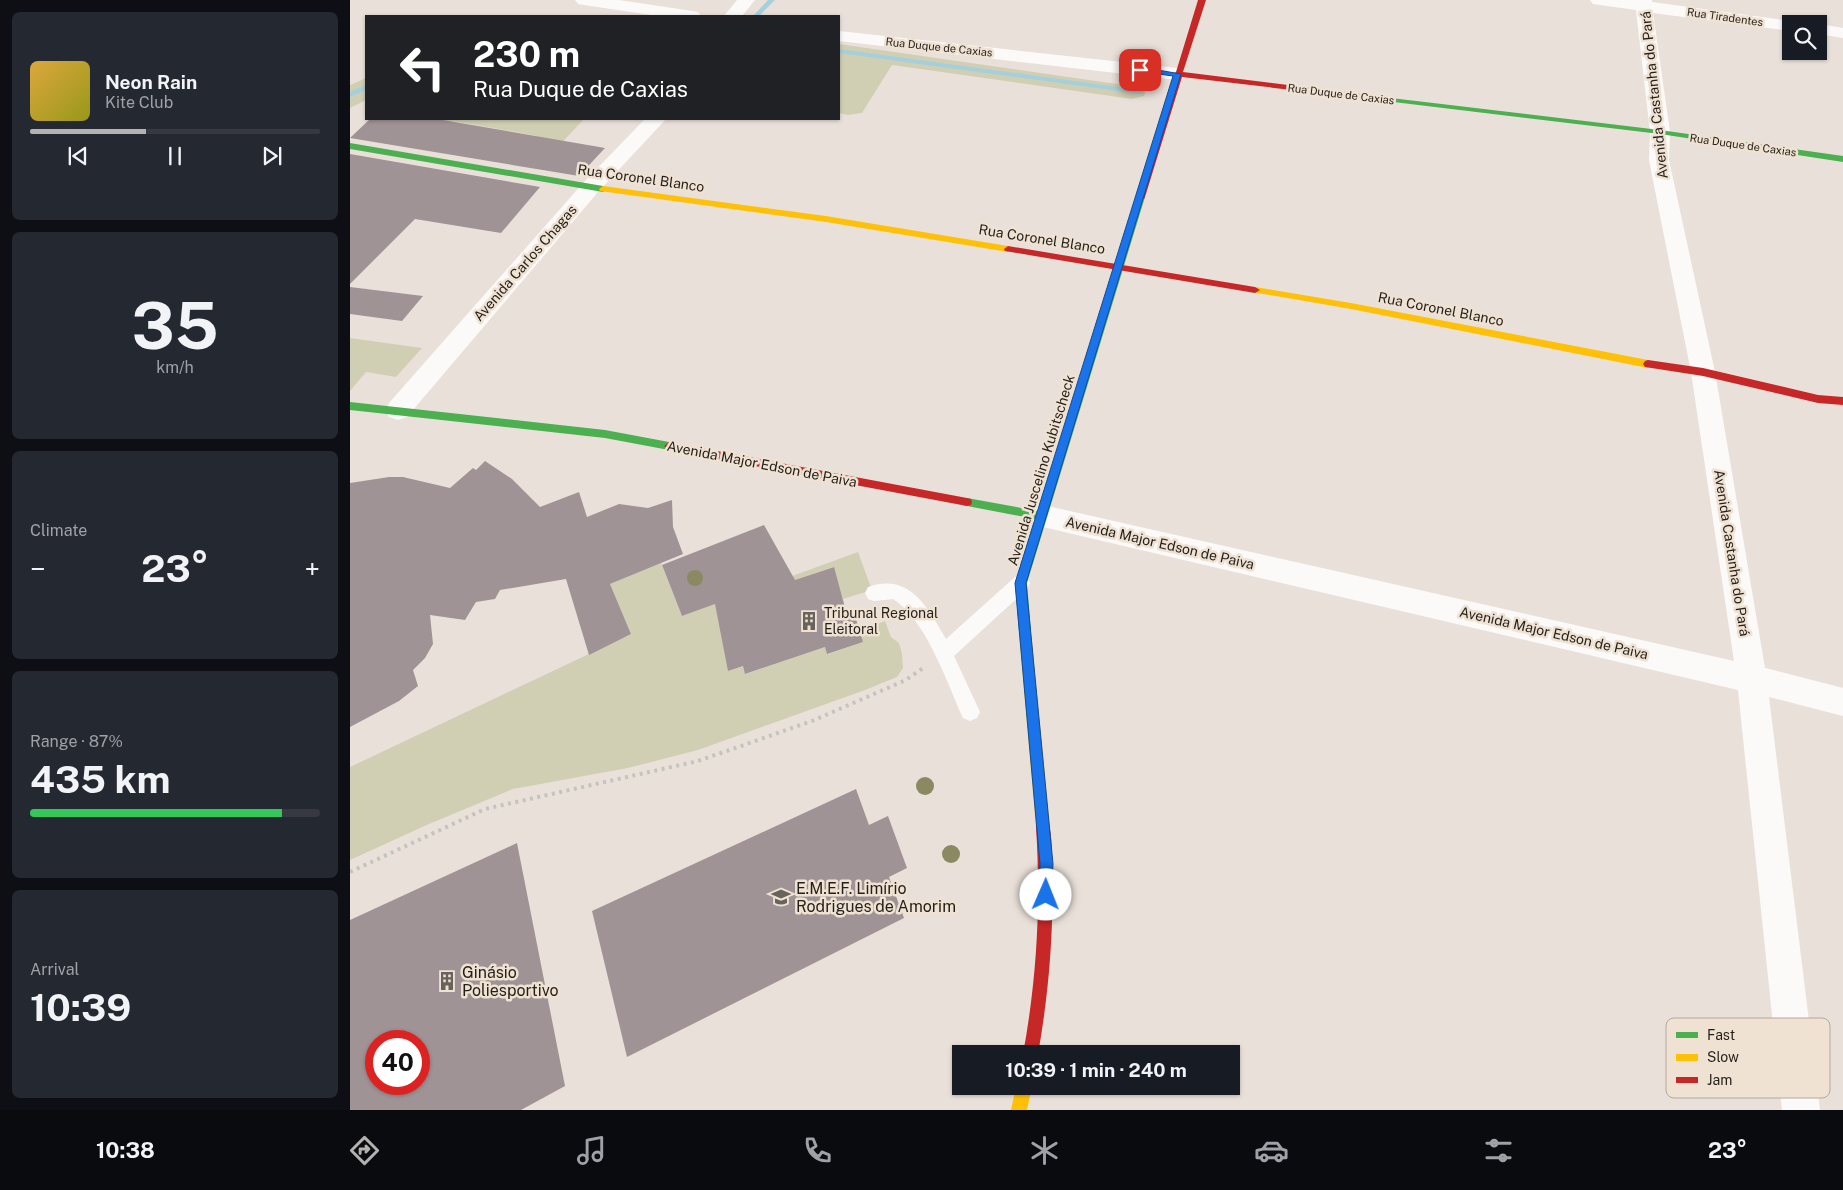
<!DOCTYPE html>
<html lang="en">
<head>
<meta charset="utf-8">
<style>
	:root { --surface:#171b24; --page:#242831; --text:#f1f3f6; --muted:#9ea1a6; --line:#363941; --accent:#b3b2b1 }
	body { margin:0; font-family:"Public Sans",sans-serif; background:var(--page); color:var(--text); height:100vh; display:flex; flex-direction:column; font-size:19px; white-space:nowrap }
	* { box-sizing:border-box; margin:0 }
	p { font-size:16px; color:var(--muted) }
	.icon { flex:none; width:28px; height:28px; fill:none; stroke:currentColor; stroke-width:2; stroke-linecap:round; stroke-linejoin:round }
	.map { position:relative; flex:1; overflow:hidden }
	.side { display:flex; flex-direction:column; gap:12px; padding:12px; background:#0d0f14; width:350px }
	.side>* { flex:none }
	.hud { position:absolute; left:15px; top:15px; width:475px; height:105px; border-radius:0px; box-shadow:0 1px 4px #0004; background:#202124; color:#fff; overflow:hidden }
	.buttons { position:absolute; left:1432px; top:15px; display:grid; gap:10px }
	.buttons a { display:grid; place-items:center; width:45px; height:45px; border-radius:0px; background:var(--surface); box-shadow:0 1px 4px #0004; font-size:25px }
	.speed { position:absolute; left:15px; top:1030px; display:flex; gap:10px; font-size:25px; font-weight:700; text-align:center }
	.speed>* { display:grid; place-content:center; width:65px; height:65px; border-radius:50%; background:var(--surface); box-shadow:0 1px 4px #0004; line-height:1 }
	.speed .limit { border:8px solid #d22; background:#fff; color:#111 }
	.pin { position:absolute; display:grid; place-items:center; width:42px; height:42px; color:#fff; margin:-21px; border-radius:10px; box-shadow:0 2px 8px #0006 }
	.me { position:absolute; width:55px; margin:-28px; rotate:1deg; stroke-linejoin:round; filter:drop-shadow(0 0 4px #0008) }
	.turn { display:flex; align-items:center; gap:18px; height:105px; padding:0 25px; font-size:22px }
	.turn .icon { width:65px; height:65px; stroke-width:2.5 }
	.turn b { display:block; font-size:35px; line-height:42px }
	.big { font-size:38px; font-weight:700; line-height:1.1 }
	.side .widget { flex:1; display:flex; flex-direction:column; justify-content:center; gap:8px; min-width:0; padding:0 18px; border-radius:8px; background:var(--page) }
	.side .dial { align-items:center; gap:0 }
	.dial b { font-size:65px; line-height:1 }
	.song { display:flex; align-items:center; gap:15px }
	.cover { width:60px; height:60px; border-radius:8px; background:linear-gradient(135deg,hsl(40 70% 55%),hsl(60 70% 35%)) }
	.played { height:5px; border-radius:2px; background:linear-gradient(90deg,var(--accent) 40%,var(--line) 40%) }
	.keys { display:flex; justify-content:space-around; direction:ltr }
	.heat { display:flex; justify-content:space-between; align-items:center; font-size:28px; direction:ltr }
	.charge { height:8px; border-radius:4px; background:linear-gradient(90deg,#34c759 87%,var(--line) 0) }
	.trip { position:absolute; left:602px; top:1045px; width:288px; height:50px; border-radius:0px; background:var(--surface); box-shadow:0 1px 4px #0004; font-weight:700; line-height:50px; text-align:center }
	.tabs { display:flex; height:80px; justify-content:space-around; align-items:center; background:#090b0e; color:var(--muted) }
	.tabs .icon { width:35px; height:35px }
	.tabs .selected { color:var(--accent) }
	.tabs b { font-size:22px; color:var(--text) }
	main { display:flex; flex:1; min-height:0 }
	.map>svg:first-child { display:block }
	.green { fill:#d0cfb3 }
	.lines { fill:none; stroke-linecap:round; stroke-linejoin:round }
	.stream { fill:#a6cfdc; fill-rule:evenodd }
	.building { fill:#a09395; fill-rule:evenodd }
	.path { stroke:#c5c3bf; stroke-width:4; stroke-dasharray:3 4.5; stroke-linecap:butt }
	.lane { fill:#fcfaf9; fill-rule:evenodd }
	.street { fill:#fcfaf9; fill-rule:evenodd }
	.fast { fill:#4caf50; fill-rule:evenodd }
	.slow { fill:#ffc107; fill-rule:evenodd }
	.jam { fill:#c62828; fill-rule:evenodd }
	.tree { fill:#8a8962 }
	.route { fill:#1a73e8; stroke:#114b97 }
	.labels { text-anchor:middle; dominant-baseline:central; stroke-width:5; stroke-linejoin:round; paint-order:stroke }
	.far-street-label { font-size:11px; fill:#231f19; stroke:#efe2d3 }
	.street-label { font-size:14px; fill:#231f19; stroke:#efe2d3 }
	.poi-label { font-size:14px; fill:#231f19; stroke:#efe2d3; text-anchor:start }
	.near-poi-label { font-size:16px; fill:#231f19; stroke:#efe2d3; text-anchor:start }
	.key { fill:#efe2d3; stroke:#b2a89b; stroke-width:1 }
	.key-label { font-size:14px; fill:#231f19 }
</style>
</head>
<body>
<main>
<section class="side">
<div class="widget">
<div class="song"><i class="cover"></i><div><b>Neon Rain</b><p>Kite Club</p></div></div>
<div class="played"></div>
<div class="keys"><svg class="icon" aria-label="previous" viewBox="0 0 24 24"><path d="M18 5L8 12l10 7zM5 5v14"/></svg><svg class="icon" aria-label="pause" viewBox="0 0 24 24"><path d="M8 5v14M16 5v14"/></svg><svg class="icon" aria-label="next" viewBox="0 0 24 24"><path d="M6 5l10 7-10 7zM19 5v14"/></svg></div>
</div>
<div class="widget dial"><b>35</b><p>km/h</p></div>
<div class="widget"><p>Climate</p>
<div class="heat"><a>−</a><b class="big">23°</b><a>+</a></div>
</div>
<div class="widget"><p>Range · 87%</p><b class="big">435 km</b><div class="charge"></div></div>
<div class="widget"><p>Arrival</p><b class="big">10:39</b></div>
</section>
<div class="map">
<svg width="1493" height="1110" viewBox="0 0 1493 1110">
	<rect width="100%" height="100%" fill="#e9e1d9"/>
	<g class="green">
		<polygon points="489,44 788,87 796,90 794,96 782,99 542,65 512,113 498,115 489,113"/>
		<polygon points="16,78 16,100 0,108 0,85"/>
		<polygon points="66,119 234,119 187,169 161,165 188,136 102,121 99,124"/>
		<polygon points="0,338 72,348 46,377 16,372 0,391"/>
		<polygon points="508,552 522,590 493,599 483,567 437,583 378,671 393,666 396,674 475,647 478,654 513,642 509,631 535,621 541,637 549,643 552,654 553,668 547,677 515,690 348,750 278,768 163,789 79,824 0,860 0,767 281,634 260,584 311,563 332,616"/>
	</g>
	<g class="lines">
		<g class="stream">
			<polygon points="418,0 425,0 409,16 403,16"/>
			<polygon points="489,49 790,90 793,92 790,94 489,53"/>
			<polygon points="16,85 16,90 0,97 0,92"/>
		</g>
	</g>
	<g class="building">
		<polygon points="20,119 87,119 255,148 229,176 0,138"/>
		<polygon points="0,154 190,187 151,233 65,219 0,284"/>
		<polygon points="0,287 73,296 52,321 0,314"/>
		<polygon points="135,461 162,479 190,507 229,492 237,517 269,504 298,508 322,500 323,527 333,554 260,584 281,634 239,655 216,579 150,590 145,599 126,602 115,620 80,615 83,644 75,658 63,670 68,686 49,701 0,727 0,483 39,477 53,477 100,488 123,468 126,470"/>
		<polygon points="414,525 445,580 484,567 496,611 503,609 513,642 477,654 475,647 395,674 393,666 378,671 365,604 332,616 312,565"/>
		<polygon points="506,789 519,825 538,816 557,868 539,877 554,918 277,1057 242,911"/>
		<path d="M167 843 215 1086 171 1110H0V920ZM26 1041H69V1084H26Z"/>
	</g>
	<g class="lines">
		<polyline class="path" points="0,872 135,809 348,761 462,721 556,680 573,668"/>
		<path class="lane" d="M671 575 677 577 680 583 677 589 604 656 630 712 627 718 620 721 613 718C597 683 577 621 543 599L524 601 518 599 515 593 518 587C560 572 578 608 596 639L665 577Z"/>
		<g class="street">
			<polygon points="225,0 269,0 342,11 348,12 351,16 308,16 234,5 228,4"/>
			<polygon points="387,0 405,0 392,16 374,16"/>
			<polygon points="1240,0 1302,0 1302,2 1441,21 1448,24 1441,24 1441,31 1303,13 1320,132 1319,160 1365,372 1415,668 1493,688 1493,716 1419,697 1470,1110 1432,1110 1388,690 693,527 684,524 680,516 684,508 693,505 1384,661 1341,372 1299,160 1300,132 1286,10 1243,4"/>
			<polygon points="1469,24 1493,28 1493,38 1469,34"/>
			<polygon points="489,31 827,68 834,70 836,74 834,78 827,80 489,41"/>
			<polygon points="295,119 316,119 248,192 57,417 48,420 39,417 36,410 39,403 234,182"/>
		</g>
		<g class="fast">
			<polygon points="1024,96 1310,130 1493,156 1493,162 1310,134 1027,100 1024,100"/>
			<polygon points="0,143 253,186 257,189 253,192 0,149"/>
			<polygon points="791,194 795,197 677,583 681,632 679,636 675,637 671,636 669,632 665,583 685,519 617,506 613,505 612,502 613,499 617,498 688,511 787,197"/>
			<polygon points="0,402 255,430 319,442 324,446 319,450 255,438 0,410"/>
		</g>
		<g class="slow">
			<polygon points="253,186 476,216 658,246 662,249 658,252 476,222 250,191 249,189"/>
			<polygon points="905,287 1001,303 1298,360 1303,364 1298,368 1001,309 902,292 902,288"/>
			<polygon points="675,627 679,628 681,632 700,827 698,832 693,834 688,832 686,827 669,632 671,628"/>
			<polygon points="666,1086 682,1086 677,1110 661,1110"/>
		</g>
		<g class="jam">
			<polygon points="848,0 856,0 833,72 1027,96 1031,98 1027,100 832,77 795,197 794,199 788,199 787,197 825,76 823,74 826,72"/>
			<polygon points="658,246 905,287 910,290 905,293 655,251 654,249"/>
			<polygon points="1298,360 1353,368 1468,395 1493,397 1493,405 1468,403 1353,376 1295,367 1293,364 1295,361"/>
			<polygon points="319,442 617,498 621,499 622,502 621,505 617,506 319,450 314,446"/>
			<path d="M693 820 698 822C703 835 701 854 702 868 704 930 699 992 688 1054H673C687 978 691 904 686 827L688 822Z"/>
		</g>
	</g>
	<g class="tree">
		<circle cx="345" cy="578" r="8"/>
		<circle cx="575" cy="786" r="9"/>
		<circle cx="601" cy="854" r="9"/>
	</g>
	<polygon class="route" points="790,67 831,74 676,583 703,864 701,900 696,902 691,900 689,895 690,864 665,583 823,76 787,71 786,70"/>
	<defs>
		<g id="building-bare" transform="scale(1.5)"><path d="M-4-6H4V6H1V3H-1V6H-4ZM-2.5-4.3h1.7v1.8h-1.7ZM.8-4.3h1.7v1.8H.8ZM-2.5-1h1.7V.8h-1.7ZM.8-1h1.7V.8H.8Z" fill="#68635c" stroke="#efe2d3" stroke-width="2.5" paint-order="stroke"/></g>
		<g id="school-bare" transform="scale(1.5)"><path d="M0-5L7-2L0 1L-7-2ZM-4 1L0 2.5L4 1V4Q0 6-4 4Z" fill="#68635c" stroke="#efe2d3" stroke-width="2.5" paint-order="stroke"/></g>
	</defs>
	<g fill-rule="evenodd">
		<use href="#building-bare" x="459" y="621"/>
		<use href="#school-bare" x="431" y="897"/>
		<use href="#building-bare" x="97" y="981"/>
	</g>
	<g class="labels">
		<g class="far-street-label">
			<text transform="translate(1375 17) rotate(8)">Rua Tiradentes</text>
			<text transform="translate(589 47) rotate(6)">Rua Duque de Caxias</text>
			<text transform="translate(991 94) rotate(7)">Rua Duque de Caxias</text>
			<text transform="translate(1393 145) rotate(8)">Rua Duque de Caxias</text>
		</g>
		<g class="street-label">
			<text transform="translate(1304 95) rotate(-96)">Avenida Castanha do Pará</text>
			<text transform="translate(291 178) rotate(8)">Rua Coronel Blanco</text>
			<text transform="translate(692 239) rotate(9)">Rua Coronel Blanco</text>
			<text transform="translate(175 263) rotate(-49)">Avenida Carlos Chagas</text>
			<text transform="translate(1091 309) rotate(11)">Rua Coronel Blanco</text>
			<text transform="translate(412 464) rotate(11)">Avenida Major Edson de Paiva</text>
			<text transform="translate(691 470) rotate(-73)">Avenida Juscelino Kubitscheck</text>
			<text transform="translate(810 543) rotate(13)">Avenida Major Edson de Paiva</text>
			<text transform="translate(1382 553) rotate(81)">Avenida Castanha do Pará</text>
			<text transform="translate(1204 633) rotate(13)">Avenida Major Edson de Paiva</text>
		</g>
		<g class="poi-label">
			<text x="474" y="613">Tribunal Regional<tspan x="474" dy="16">Eleitoral</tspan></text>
		</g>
		<g class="near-poi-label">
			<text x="446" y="888">E.M.E.F. Limírio<tspan x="446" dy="18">Rodrigues de Amorim</tspan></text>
			<text x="112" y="972">Ginásio<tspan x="112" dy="18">Poliesportivo</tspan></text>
		</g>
	</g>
	<rect x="1316" y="1018" width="164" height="80" rx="8" class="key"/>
	<rect x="1326" y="1032" width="22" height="6" fill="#4caf50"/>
	<rect x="1326" y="1054" width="22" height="7" fill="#ffc107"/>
	<rect x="1326" y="1077" width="22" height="6" fill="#c62828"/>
	<g class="key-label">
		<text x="1357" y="1040">Fast</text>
		<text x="1357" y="1062">Slow</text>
		<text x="1357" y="1085">Jam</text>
	</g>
</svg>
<div class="buttons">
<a><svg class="icon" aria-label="search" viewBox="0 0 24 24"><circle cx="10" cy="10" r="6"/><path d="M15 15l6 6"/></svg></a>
</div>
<div class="speed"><div class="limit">40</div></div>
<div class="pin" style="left:790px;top:70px;background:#d93025"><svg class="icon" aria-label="arrive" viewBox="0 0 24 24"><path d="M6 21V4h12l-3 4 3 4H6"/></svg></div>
<svg class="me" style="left:696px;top:895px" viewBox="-20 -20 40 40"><circle r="19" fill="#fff"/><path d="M0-13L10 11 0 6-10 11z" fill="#1a73e8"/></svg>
<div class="trip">10:39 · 1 min · 240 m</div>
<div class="hud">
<div class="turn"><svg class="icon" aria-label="left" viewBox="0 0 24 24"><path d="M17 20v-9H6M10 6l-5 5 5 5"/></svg><div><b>230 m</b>Rua Duque de Caxias</div></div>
</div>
</div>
</main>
<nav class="tabs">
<b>10:38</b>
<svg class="icon selected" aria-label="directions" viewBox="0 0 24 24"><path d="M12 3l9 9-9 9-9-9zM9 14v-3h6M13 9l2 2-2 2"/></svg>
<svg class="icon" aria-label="music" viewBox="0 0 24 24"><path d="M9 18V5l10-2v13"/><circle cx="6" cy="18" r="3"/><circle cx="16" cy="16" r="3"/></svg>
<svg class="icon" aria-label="phone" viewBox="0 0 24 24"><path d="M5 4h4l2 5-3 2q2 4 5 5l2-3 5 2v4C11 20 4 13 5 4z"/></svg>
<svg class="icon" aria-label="climate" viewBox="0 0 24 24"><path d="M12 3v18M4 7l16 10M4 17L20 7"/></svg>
<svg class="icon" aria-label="car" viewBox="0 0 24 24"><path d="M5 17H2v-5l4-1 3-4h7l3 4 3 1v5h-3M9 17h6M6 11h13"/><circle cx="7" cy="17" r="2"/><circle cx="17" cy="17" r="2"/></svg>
<svg class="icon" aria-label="filters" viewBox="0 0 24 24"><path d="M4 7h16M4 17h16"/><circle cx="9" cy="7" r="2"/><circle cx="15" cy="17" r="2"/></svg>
<b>23°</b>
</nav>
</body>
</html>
